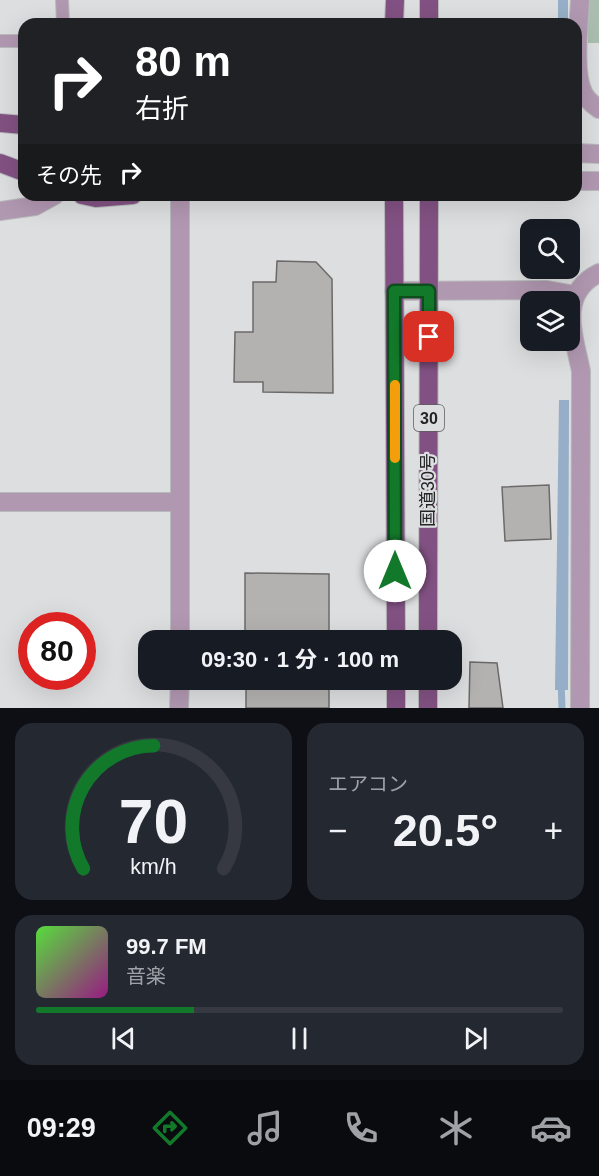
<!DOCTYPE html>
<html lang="ja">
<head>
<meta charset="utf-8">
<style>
	:root { --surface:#171b24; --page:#242831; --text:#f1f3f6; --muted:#9ea1a6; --line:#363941; --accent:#12792b }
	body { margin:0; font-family:Arial,"Noto Sans JP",sans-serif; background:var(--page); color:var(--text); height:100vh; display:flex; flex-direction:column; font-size:22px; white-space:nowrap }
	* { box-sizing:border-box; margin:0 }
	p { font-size:20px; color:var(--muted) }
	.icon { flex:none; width:33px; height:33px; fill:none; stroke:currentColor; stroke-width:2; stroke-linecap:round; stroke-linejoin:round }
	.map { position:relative; height:708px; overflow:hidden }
	.details { display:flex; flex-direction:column; gap:15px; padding:15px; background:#0d0f14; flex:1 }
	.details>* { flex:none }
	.guide { position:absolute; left:18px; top:18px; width:564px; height:183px; border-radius:18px; box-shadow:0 6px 24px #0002; background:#202124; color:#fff; overflow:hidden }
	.controls { position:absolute; left:520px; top:219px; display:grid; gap:12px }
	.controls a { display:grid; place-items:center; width:60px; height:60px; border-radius:12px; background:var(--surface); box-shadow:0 6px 24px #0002; font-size:30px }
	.speed { position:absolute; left:18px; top:612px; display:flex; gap:12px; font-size:30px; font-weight:700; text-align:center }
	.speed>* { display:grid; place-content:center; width:78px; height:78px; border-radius:50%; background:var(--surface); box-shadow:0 6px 24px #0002; line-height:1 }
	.speed .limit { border:9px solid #d22; background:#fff; color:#111 }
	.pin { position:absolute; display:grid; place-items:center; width:51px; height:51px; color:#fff; margin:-26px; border-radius:12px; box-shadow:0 3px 9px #0006 }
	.me { position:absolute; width:66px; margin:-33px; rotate:0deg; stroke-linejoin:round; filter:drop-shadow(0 0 4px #0008) }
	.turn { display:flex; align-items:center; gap:21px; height:126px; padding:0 18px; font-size:27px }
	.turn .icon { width:78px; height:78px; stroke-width:2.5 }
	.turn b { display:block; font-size:42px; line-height:51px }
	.then { display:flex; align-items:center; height:57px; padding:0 18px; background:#0003; gap:12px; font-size:22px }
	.big { font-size:45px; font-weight:700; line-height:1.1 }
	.details .tile { flex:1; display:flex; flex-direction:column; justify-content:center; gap:9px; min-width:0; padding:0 21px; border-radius:18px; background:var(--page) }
	.details .dial { align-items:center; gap:0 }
	.dial svg { height:156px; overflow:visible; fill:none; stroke:var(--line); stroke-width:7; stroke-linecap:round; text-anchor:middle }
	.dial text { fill:var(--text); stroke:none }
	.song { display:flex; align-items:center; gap:18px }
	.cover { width:72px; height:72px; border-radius:9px; background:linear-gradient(135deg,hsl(110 70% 55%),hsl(310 70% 35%)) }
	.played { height:6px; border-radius:3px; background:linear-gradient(90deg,var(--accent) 30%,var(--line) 30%) }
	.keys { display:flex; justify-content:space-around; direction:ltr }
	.heat { display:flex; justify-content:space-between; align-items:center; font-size:33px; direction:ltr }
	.details .tiles { flex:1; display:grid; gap:15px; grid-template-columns:1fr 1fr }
	.tile:last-child { grid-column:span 2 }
	.trip { position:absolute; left:138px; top:630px; width:324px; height:60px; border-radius:18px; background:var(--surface); box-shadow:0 6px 24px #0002; font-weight:700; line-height:60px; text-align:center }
	.tabs { display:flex; height:96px; justify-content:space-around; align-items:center; background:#090b0e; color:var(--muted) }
	.tabs .icon { width:42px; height:42px }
	.tabs .on { color:var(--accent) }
	.tabs b { font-size:27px; color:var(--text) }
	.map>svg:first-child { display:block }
	.green { fill:#aabeaf }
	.water { fill:#96aec7 }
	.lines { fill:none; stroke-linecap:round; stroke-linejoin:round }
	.stream { stroke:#96aec7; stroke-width:7 }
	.building { fill:#b4b2b0; stroke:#6c6a69; stroke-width:1.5 }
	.service-casing { stroke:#b8b9bb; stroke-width:14 }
	.minor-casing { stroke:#b8b9bb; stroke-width:20 }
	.tertiary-casing { stroke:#b8b9bb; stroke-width:20 }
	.trunk-casing { stroke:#b8b9bb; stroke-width:20 }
	.service { stroke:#b198b1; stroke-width:12 }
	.minor { stroke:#b198b1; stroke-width:18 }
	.tertiary { stroke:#b198b1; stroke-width:18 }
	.trunk { stroke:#825183; stroke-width:18 }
	.route-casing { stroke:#0c4f1c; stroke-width:15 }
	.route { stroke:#12792b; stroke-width:10 }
	.slow { stroke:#f59e0b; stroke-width:10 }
	.labels { text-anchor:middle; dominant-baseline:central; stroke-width:4.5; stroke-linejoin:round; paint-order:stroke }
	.shield { fill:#dddee0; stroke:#5c5c5d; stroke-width:1.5 }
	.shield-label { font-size:16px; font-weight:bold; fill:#242425 }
	.street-label { font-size:18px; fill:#242425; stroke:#dddee0 }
</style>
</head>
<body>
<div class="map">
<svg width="599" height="708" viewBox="0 0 599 708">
	<rect width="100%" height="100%" fill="#dddee0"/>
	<rect class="green" x="588" y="0" width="11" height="43"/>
	<g class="water">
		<rect x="558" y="0" width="10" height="24"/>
		<polygon points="559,400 569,400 568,690 555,690"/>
	</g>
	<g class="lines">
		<g class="stream">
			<polyline points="562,268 562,271"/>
			<polyline points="561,681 562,708"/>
		</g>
	</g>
	<g class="building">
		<polygon points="277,261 316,262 332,279 333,393 263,392 263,382 234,382 235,332 253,332 253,282 276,282"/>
		<polygon points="549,485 551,539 505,541 502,487"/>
		<polygon points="245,573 329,574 329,640 245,640"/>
		<polygon points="470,662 497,663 503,708 469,708"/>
		<rect x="246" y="680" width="83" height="28"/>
	</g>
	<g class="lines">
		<g class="service-casing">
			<g id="service">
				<polyline points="62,0 63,24"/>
				<polyline points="0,41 24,41"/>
			</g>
		</g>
		<g class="minor-casing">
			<g id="minor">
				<path d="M580 0C579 23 573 72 583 92 586 99 592 104 599 109"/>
				<polyline points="0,211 35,206 55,195"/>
				<polyline points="394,291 547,290 575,295"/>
				<polyline points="0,502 180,502"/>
				<polyline points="180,640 180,195"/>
				<polyline points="179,708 180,680"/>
				<path d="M580 708 581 371C574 336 557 294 599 273"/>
			</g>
		</g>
		<g class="tertiary-casing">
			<g id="tertiary">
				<polyline points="576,153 599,154"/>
				<polyline points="576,181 599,181"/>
			</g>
		</g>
		<g class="trunk-casing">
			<g id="trunk">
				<polyline points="429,0 429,24"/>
				<polyline points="394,24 395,0"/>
				<polyline points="0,123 24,125"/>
				<polyline points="0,163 24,172"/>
				<polyline points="82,195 96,198 133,195"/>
				<polyline points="394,195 396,640"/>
				<polyline points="428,640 429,195"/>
				<polyline points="396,680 396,708"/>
				<polyline points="428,708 428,680"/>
			</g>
		</g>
		<use href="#service" class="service"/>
		<use href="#minor" class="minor"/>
		<use href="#tertiary" class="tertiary"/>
		<use href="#trunk" class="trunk"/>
	</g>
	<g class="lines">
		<g class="route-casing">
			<polyline id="route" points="395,571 394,291 429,291 429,337"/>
		</g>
		<use href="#route" class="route"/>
		<polyline class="slow" points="395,385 395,458"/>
	</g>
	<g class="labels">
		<rect class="shield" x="414" y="405" width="30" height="26" rx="4.5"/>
		<g class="shield-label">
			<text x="429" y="418">30</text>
		</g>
		<g class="street-label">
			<text transform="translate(428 490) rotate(-90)">国道30号</text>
		</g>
	</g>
</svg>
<div class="controls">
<a><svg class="icon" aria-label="search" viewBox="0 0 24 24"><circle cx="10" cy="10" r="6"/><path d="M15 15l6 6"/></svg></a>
<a><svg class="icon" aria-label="layers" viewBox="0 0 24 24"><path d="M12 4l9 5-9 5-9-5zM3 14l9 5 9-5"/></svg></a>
</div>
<div class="speed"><div class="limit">80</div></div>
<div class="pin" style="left:429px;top:337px;background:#d93025"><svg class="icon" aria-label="arrive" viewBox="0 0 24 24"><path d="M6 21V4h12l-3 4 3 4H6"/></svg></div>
<svg class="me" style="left:395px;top:571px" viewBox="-20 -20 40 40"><circle r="19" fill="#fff"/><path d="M0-13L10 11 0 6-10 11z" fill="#12792b"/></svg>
<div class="trip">09:30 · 1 分 · 100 m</div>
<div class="guide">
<div class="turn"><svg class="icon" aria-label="right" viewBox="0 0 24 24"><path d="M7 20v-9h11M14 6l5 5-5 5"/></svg><div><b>80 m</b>右折</div></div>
<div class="then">その先<svg class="icon" aria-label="right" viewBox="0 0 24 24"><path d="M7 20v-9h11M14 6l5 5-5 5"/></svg></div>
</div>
</div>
<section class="details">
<div class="tiles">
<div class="tile dial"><svg viewBox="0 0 100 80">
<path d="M14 69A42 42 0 1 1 86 69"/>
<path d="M14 69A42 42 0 0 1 50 6" stroke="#12792b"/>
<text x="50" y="56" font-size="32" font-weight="700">70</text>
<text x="50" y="72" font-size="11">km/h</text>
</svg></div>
<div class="tile"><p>エアコン</p>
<div class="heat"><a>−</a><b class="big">20.5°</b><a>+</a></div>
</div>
<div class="tile">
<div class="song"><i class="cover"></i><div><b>99.7 FM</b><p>音楽</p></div></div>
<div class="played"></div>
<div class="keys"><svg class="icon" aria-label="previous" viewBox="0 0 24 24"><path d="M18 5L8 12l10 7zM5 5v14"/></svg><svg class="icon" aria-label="pause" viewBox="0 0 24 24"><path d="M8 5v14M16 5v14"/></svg><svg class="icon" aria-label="next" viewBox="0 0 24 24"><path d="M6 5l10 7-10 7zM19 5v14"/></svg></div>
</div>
</div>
</section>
<nav class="tabs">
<b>09:29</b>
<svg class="icon on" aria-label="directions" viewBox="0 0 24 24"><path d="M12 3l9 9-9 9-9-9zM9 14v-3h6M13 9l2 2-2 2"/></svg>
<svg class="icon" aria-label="music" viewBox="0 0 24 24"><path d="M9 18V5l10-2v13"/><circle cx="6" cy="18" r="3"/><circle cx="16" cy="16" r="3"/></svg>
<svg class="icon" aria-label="phone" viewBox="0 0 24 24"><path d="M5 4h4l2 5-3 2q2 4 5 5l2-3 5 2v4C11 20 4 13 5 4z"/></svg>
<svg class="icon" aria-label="climate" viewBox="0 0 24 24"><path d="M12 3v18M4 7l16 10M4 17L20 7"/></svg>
<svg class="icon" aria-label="car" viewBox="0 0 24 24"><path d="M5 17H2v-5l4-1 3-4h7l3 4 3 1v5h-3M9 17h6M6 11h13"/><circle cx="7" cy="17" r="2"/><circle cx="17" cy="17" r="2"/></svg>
</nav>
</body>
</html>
